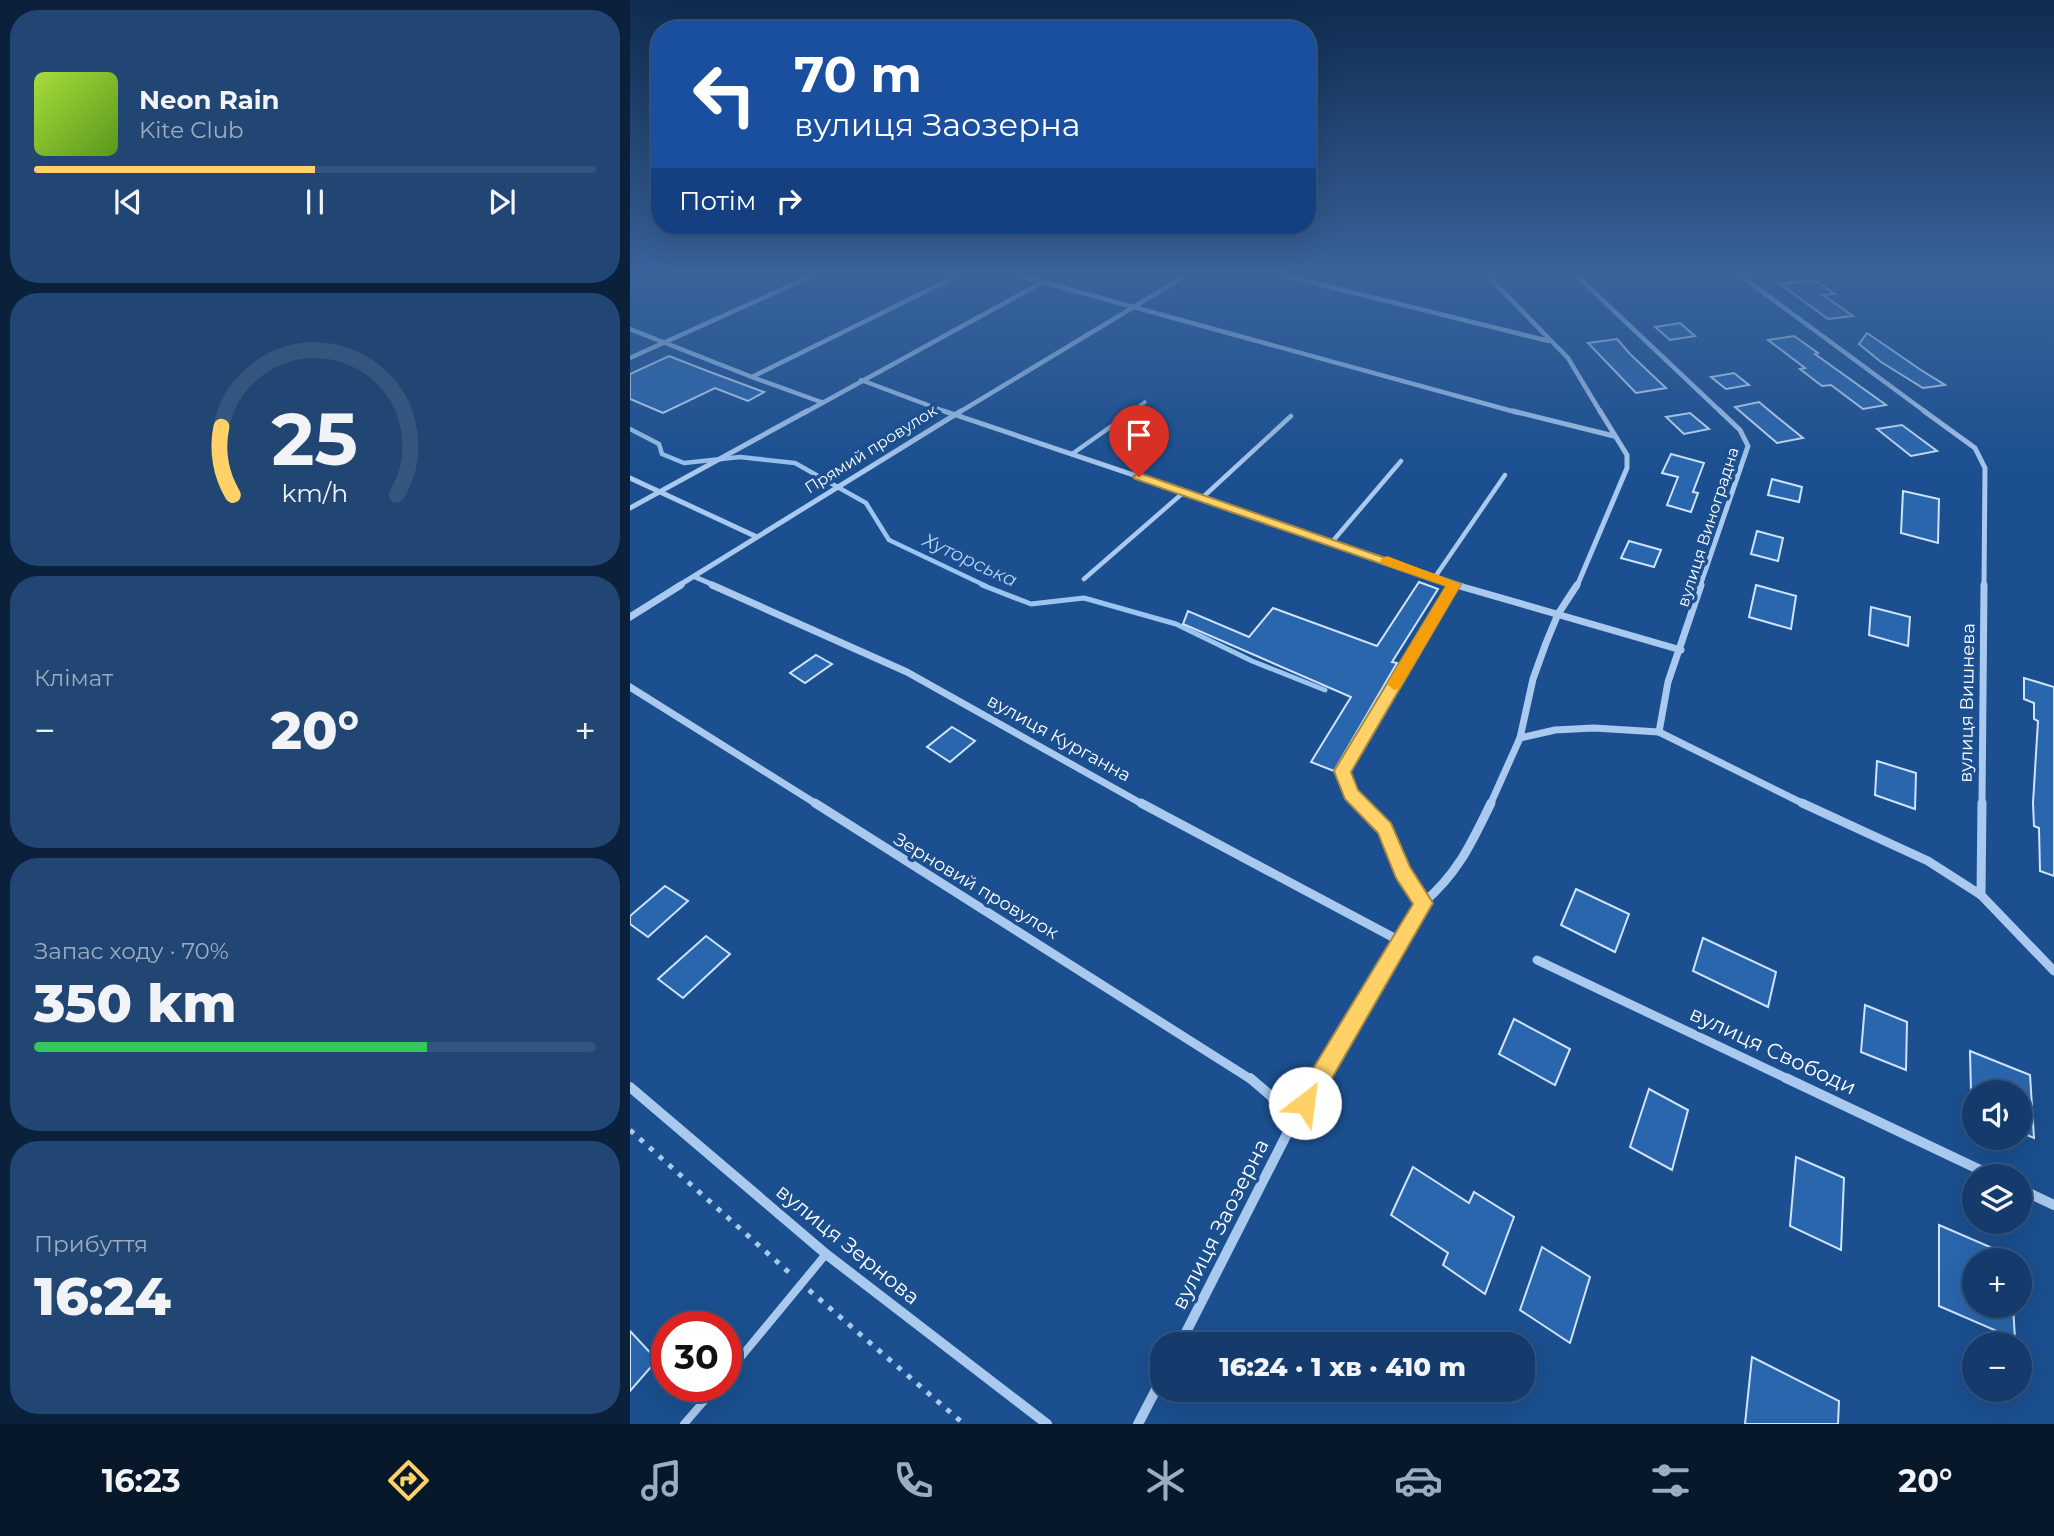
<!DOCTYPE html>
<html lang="uk">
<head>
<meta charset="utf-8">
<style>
	:root { --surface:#143b6b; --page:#214673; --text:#f1f3f6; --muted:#9dadc1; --line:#33557e; --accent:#ffd166 }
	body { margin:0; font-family:Montserrat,sans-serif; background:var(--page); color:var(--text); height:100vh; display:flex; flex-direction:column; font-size:26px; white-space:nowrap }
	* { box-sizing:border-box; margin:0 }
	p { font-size:23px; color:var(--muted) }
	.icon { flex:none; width:38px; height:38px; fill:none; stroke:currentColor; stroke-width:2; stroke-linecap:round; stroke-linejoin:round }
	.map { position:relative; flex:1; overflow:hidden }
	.side { display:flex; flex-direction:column; gap:10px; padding:10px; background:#0b203b; width:630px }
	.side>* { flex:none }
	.hud { position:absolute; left:21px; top:21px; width:665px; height:214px; border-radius:28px; box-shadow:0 7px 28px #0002,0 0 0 2px var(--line); background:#1a4fa0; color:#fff; overflow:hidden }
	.buttons { position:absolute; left:1332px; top:1080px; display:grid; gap:14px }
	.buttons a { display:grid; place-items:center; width:70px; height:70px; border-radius:50%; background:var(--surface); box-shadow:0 7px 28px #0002,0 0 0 2px var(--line); font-size:35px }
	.speed { position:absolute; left:21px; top:1311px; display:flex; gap:14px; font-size:35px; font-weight:700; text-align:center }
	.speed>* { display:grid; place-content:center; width:91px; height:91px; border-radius:50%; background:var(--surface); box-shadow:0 7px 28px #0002,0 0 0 2px var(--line); line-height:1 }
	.speed .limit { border:10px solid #d22; background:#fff; color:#111 }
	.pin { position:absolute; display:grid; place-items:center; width:60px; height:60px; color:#fff; margin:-72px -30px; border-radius:50% 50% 50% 0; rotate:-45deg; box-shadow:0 0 7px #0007 }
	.pin .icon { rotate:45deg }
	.me { position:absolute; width:77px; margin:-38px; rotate:30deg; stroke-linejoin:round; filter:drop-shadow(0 0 5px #0008) }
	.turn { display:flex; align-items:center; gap:24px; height:147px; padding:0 28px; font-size:32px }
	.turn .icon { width:91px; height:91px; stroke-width:2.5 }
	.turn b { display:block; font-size:49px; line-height:60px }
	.then { display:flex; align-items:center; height:66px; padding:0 28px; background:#0003; gap:14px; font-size:26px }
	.big { font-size:52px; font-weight:800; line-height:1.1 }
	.side .widget { flex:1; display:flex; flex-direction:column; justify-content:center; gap:10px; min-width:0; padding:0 24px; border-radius:28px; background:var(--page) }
	.side .dial { align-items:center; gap:0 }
	.dial svg { height:182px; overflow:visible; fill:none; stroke:var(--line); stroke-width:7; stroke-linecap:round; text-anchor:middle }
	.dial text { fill:var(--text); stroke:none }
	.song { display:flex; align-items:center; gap:21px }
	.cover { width:84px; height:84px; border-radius:10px; background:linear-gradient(135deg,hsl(80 70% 55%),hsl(90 70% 35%)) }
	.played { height:7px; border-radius:4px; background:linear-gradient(90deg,var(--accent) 50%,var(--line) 50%) }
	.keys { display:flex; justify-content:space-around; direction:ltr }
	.heat { display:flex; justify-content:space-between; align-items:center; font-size:38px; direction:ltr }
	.charge { height:10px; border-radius:5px; background:linear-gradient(90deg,#34c759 70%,var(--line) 0) }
	.trip { position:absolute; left:520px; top:1332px; width:385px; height:70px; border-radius:28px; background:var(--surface); box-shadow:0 7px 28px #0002,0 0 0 2px var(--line); font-weight:800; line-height:70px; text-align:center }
	.tab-bar { display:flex; height:112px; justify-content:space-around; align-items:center; background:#08182b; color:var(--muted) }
	.tab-bar .icon { width:49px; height:49px }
	.tab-bar .selected { color:var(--accent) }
	.tab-bar b { font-size:32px; color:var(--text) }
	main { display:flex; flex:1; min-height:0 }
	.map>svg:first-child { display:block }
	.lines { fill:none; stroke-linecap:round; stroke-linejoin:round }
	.stream-far1 { stroke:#9cc4f0; stroke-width:4.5 }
	.stream { stroke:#9cc4f0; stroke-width:5 }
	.building { fill:#2a66ad; stroke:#cfe3fa; stroke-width:2 }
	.path { stroke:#a9c9ee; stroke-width:5; stroke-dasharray:5 8; stroke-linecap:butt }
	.service-far2 { stroke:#a9c9ee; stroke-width:3.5 }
	.service-far1 { stroke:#a9c9ee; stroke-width:4.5 }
	.service { stroke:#a9c9ee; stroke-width:8 }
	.minor-far4 { stroke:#a9c9ee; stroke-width:4.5 }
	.minor-far3 { stroke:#a9c9ee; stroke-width:5 }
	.minor-far2 { stroke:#a9c9ee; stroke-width:7 }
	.minor-far1 { stroke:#a9c9ee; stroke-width:9 }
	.minor { stroke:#a9c9ee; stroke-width:10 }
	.route { fill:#ffd166; stroke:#a68842; stroke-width:2 }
	.slow { fill:#f59e0b }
	.labels { text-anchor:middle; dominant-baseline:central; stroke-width:7; stroke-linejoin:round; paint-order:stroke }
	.far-street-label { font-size:16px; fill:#fff; stroke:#1b4f8f }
	.street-label { font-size:18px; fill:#fff; stroke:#1b4f8f }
	.water-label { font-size:19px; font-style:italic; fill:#b5d3f5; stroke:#1b4f8f }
	.near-street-label { font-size:21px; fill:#fff; stroke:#1b4f8f }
</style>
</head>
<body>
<main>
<section class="side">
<div class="widget">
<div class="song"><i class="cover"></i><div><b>Neon Rain</b><p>Kite Club</p></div></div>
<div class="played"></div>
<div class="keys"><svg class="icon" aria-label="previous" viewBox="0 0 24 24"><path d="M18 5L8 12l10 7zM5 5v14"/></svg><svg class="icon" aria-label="pause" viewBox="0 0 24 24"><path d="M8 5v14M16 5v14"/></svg><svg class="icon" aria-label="next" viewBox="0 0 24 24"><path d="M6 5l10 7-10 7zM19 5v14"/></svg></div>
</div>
<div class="widget dial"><svg viewBox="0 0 100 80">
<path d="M14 69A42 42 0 1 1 86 69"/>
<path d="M14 69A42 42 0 0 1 9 39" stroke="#ffd166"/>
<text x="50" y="56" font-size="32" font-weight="700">25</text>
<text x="50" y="72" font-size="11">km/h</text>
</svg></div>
<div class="widget"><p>Клімат</p>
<div class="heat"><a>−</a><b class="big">20°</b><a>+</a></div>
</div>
<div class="widget"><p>Запас ходу · 70%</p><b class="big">350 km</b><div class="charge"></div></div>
<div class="widget"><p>Прибуття</p><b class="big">16:24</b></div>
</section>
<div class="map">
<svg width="1424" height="1424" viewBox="0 0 1424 1424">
	<rect width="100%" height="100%" fill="#1b4f8f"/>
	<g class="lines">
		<polyline class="stream-far1" points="0,429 29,444 32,454 54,463 110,457 165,463 236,503 259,540 356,586"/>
		<polyline class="stream" points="352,585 401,604 454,598 546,624 622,661 695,690"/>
	</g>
	<g class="building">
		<polygon points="1184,280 1205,294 1193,295 1223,316 1198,319 1150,284"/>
		<polygon points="1050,323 1065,336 1040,340 1025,327"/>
		<polygon points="1237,333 1291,370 1315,385 1293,388 1251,362 1229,344"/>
		<polygon points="1164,336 1188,353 1185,354 1256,405 1233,409 1201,385 1192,386 1170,369 1175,368 1138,340"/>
		<polygon points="987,339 1000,354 1036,388 1006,393 958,343"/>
		<polygon points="39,356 80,372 134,392 118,401 85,388 33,413 0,399 0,374"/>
		<polygon points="1104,373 1119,385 1096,389 1081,377"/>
		<polygon points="1129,402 1147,417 1173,438 1147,443 1105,407"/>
		<polygon points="1060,413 1079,429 1054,434 1036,417"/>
		<polygon points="1272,425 1307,451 1281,456 1247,429"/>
		<polygon points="1041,454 1074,463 1063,492 1068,493 1061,512 1037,505 1048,477 1032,473"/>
		<polygon points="1142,479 1172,487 1169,502 1138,495"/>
		<polygon points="1273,491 1309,499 1308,543 1271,533"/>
		<polygon points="1127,531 1153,538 1148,561 1121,554"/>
		<polygon points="999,541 1031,550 1024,567 991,558"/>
		<polygon points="789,582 808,589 762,662 767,663 704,771 681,762 721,697 553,624 558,611 619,637 643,608 747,646"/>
		<polygon points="1126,585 1166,596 1161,629 1119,617"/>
		<polygon points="1241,607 1280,617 1278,646 1239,635"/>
		<polygon points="186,655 202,664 175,683 160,673"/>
		<polygon points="1394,678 1424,687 1424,876 1410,871 1409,828 1404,826 1403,803 1408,721 1404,719 1404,703 1394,699"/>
		<polygon points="322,727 345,741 320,762 297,747"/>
		<polygon points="1247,761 1286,773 1285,809 1245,795"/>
		<polygon points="35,886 58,901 18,937 0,924 0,916"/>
		<polygon points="946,889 999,914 985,952 931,925"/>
		<polygon points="76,936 100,954 53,998 28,979"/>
		<polygon points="1073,938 1146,972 1138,1007 1063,971"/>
		<polygon points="1235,1005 1277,1022 1276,1070 1231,1052"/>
		<polygon points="884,1019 940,1049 925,1085 869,1054"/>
		<polygon points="1340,1051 1400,1075 1404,1138 1390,1132 1390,1092 1341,1092"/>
		<polygon points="1019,1089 1058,1110 1042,1170 1000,1147"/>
		<polygon points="1166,1157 1214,1178 1211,1250 1160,1226"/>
		<polygon points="783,1167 839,1203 844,1192 884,1217 855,1294 813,1265 818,1253 761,1215"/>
		<polygon points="1309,1225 1390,1260 1344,1260 1344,1306 1383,1306 1385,1339 1309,1306"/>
		<polygon points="912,1247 960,1277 940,1343 890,1310"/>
		<polygon points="0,1331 27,1360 0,1391"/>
		<polygon points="1122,1357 1209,1401 1208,1424 1115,1424"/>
	</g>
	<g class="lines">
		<g class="path">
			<polyline points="0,1130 163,1276"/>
			<polyline points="179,1290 334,1424"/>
		</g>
		<polyline class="service-far2" points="500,413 515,402"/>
		<g class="service-far1">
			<polyline points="442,454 503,411"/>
			<polyline points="572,498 661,416"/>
			<polyline points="702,542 771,461"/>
			<polyline points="805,577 875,475"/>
			<polyline points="454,579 554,492"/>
		</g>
		<g class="service">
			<polyline points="96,1375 196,1254"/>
			<polyline points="54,1424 87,1386"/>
		</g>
		<g class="minor-far4">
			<polyline points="380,273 889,413"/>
			<polyline points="644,273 919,341"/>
			<polyline points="855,273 938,358 971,413"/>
			<polyline points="944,273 1092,413"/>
			<polyline points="1107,273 1297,413"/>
			<polyline points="0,329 122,377"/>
			<polyline points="0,358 188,273"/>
			<polyline points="231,380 319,413"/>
			<polyline points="191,402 122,377 333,273"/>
			<polyline points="174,413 411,283"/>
			<polyline points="328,413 560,273"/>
		</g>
		<g class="minor-far3">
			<polyline points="314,411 833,586"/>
			<polyline points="883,411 984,436"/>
			<polyline points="1294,411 1345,448 1355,468 1354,586"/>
			<polyline points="0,478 127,537"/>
			<polyline points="0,508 177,411"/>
			<polyline points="65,577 86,586"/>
			<polyline points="48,586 331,411"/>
			<polyline points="823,586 824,584"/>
			<polyline points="947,586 997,468 997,455 970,411"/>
			<polyline points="1070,586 1118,446 1110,430 1090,411"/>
		</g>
		<g class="minor-far2">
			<polyline points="82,585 277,672 514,805"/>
			<polyline points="826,585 1051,650"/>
			<polyline points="0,617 51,585"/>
			<polyline points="0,687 188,805"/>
			<polyline points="1029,732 1038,682 1071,585"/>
			<polyline points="890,738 925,730 964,728 1029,732 1176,805"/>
			<polyline points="732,805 721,794 712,771 824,585"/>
			<polyline points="860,805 890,738 903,679 916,643 928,614 947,585"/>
			<polyline points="1352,805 1354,585"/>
		</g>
		<g class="minor-far1">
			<polyline points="185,803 622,1080"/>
			<polyline points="511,803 770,941"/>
			<polyline points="1172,803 1298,861 1351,895 1352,803"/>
			<polyline points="1351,895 1424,971"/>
			<path d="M793 903C828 873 841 844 861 803"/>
			<polyline points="907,960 1160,1080"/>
			<polyline points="688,1080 793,903 772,872 755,828 730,803"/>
		</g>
		<g class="minor">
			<polyline points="620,1078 641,1096 661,1126"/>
			<polyline points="1156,1078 1363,1176"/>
			<polyline points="0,1087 196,1254 417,1424"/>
			<polyline points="1390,1189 1424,1205"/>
			<polyline points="550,1344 661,1126 689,1078"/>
			<polyline points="508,1424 532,1378"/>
		</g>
	</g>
	<linearGradient id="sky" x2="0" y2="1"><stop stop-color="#0f2b4f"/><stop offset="0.58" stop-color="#39639b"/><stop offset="1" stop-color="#39639b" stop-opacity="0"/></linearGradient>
	<rect width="1424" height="473" fill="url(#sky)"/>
	<polygon class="route" points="509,473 831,584 721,772 728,790 761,823 780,867 803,903 683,1111 675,1114 667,1111 664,1103 667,1095 783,904 766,878 748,833 715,799 704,771 816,586 505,479 503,477"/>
	<polygon class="slow" points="757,556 831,584 770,688 764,690 757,684 816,586 752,564 750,560"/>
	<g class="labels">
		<g class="far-street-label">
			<text transform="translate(241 449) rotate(-32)">Прямий провулок</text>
			<text transform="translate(1078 527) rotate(-72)">вулиця Виноградна</text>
		</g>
		<g class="street-label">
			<text transform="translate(1337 703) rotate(-89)">вулиця Вишнева</text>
			<text transform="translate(429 738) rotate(29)">вулиця Курганна</text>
			<text transform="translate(346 886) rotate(31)">Зерновий провулок</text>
		</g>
		<g class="water-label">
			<text transform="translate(340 560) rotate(25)">Хуторська</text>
		</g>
		<g class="near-street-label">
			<text transform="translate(1143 1050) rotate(25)">вулиця Свободи</text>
			<text transform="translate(590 1224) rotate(-63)">вулиця Заозерна</text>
			<text transform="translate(218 1244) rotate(39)">вулиця Зернова</text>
		</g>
	</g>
</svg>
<div class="buttons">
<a><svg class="icon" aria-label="sound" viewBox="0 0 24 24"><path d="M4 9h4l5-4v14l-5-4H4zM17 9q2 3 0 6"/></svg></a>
<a><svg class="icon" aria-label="layers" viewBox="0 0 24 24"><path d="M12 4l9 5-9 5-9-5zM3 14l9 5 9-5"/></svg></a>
<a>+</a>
<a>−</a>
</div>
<div class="speed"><div class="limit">30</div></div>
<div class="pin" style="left:509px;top:477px;background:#d93025"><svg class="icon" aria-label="arrive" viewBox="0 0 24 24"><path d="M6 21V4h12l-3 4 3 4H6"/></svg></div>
<svg class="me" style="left:675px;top:1103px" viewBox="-20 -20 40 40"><circle r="19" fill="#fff"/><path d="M0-13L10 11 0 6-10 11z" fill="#ffd166"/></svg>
<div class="trip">16:24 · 1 хв · 410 m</div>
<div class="hud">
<div class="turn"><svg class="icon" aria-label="left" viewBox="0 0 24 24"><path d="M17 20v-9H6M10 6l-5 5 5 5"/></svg><div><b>70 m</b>вулиця Заозерна</div></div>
<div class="then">Потім<svg class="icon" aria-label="right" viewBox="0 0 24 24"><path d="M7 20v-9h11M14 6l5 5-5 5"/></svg></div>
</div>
</div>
</main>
<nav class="tab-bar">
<b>16:23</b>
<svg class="icon selected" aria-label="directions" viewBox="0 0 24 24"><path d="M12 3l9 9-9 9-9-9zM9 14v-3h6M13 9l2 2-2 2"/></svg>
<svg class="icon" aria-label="music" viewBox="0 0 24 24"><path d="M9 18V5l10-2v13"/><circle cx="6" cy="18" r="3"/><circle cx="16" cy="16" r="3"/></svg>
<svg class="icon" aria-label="phone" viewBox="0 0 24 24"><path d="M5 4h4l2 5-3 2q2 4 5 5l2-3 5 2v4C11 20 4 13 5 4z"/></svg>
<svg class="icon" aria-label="climate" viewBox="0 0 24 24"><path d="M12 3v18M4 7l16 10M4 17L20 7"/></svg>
<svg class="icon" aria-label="car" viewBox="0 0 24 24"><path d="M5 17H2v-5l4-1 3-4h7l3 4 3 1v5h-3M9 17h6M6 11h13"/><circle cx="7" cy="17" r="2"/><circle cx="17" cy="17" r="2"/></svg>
<svg class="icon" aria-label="filters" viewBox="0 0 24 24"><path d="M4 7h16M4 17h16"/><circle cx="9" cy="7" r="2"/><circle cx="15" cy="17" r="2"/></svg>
<b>20°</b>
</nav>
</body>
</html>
